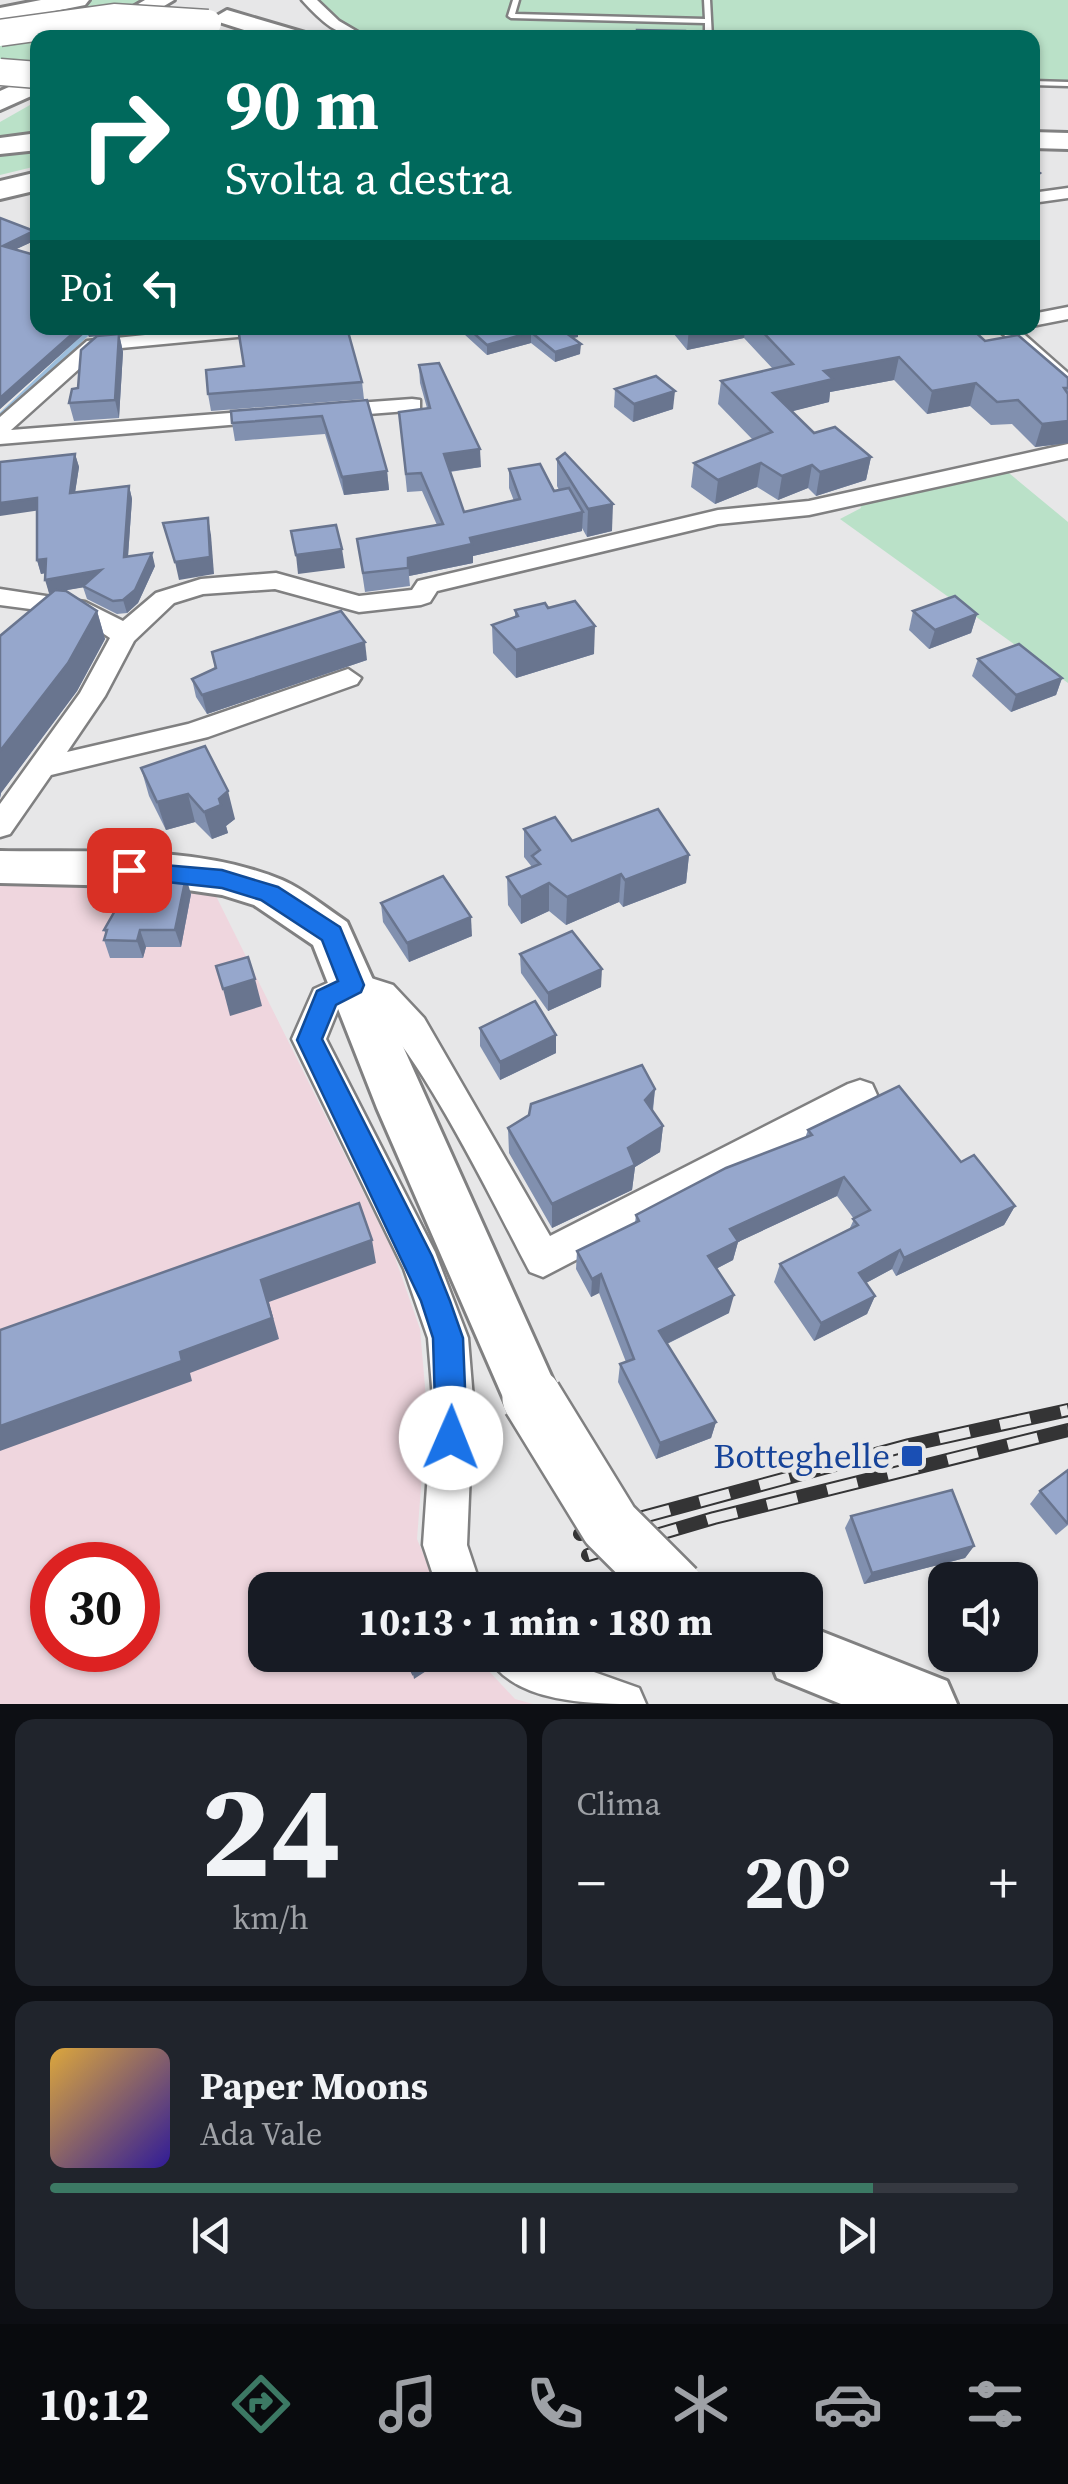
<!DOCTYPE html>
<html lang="it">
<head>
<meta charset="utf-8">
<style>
	:root { --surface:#171b24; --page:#20242c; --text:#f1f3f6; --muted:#9ea1a6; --line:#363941; --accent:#3c7964 }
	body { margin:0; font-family:"Source Serif 4",serif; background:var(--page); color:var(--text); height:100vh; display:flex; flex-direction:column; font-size:38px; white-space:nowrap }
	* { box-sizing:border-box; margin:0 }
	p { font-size:32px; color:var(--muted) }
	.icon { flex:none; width:55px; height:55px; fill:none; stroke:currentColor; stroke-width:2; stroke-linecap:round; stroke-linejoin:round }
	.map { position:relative; height:1704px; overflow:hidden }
	.sheet { display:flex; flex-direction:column; gap:15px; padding:15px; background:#0d0f14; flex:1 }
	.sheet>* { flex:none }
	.guide { position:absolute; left:30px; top:30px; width:1010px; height:305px; border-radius:20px; box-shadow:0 2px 8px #0004; background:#00695c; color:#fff; overflow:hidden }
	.fabs { position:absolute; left:928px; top:1562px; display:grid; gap:20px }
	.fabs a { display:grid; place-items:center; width:110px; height:110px; border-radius:20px; background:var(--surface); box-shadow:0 2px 8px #0004; font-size:50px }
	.speed { position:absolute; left:30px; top:1542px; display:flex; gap:20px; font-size:50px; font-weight:700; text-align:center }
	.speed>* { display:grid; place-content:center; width:130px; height:130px; border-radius:50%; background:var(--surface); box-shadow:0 2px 8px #0004; line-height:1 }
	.speed .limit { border:15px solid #d22; background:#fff; color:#111 }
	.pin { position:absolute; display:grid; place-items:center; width:85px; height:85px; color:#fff; margin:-42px; border-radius:20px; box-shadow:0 5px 15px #0006 }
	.me { position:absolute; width:110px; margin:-55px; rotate:1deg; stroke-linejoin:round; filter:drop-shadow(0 0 8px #0008) }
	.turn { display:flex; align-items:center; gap:35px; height:210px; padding:0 30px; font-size:45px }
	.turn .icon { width:130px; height:130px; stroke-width:2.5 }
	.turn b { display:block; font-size:70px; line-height:85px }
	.then { display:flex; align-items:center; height:95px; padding:0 30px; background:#0003; gap:20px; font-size:38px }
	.big { font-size:75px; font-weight:800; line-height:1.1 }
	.sheet .tile { flex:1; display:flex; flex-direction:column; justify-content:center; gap:15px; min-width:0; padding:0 35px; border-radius:20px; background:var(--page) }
	.sheet .dial { align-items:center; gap:0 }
	.dial b { font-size:130px; line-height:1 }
	.song { display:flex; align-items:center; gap:30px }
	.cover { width:120px; height:120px; border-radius:15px; background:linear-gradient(135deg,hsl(40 70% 55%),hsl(250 70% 35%)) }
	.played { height:10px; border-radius:5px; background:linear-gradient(90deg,var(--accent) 85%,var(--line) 85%) }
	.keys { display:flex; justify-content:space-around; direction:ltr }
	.heat { display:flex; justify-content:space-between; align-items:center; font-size:55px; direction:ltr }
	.sheet .tiles { flex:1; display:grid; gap:15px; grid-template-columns:1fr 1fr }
	.tile:last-child { grid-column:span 2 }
	.trip { position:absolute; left:248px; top:1572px; width:575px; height:100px; border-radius:20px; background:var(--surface); box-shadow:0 2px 8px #0004; font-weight:800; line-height:100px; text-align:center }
	.menu { display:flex; height:160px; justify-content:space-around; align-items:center; background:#090b0e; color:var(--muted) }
	.menu .icon { width:70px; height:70px }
	.menu .on { color:var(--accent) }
	.menu b { font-size:45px; color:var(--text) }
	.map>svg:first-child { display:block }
	.industrial { fill:#efd6de; fill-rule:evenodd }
	.green { fill:#bae1c8 }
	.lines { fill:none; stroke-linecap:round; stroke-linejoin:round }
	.stream { stroke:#9cbedd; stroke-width:5 }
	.lane-casing { stroke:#808081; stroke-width:5 }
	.street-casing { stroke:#808081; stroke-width:5 }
	.secondary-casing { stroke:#808081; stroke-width:6 }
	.highway-casing { stroke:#808081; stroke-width:6 }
	.lane { fill:#fff; fill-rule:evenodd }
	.street { fill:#fff; fill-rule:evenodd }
	.secondary { fill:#fff; fill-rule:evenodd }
	.highway { fill:#fff; fill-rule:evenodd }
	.rail-casing { stroke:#343435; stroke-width:14 }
	.rail { stroke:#e7e7e8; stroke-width:10; stroke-dasharray:31; stroke-linecap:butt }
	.secondary-bridge-casing { stroke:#808081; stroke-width:64; stroke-linecap:butt }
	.highway-bridge-casing { stroke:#808081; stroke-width:29; stroke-linecap:butt }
	.secondary-bridge { stroke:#fff; stroke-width:59 }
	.highway-bridge { stroke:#fff; stroke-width:26 }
	.wall { fill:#8190af }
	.shaded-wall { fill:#69758f }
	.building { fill:#96a7cc; stroke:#69758f; stroke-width:2.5 }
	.route { fill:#1a73e8; stroke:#114b97; stroke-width:2.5 }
	.transit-dot { fill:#1a4fb4; stroke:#e7e7e8; stroke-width:4 }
	.labels { text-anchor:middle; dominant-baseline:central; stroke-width:10; stroke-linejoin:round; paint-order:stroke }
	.near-transit-label { font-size:35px; fill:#164399; stroke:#e7e7e8; text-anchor:end }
</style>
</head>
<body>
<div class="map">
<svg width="1068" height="1704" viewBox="0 0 1068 1704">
	<rect width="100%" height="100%" fill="#e7e7e8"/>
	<path class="industrial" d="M0 875 212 888 393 1252 420 1329 427 1410 417 1539 438 1590H265V1655H474L515 1699 533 1704H0ZM52 1565H138V1650H52Z"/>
	<g class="green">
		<polygon points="90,0 147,0 76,37 38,38 37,58 0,77 0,25 84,9 0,17"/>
		<polygon points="318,0 1068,0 1068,80 1033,80 1032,38 370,37 330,14"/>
		<polygon points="37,101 37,166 0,175 0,122"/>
		<polygon points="1004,469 1068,522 1068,683 840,519 861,508 859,501"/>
	</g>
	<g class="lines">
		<polyline class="stream" points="0,416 93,328"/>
		<g class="lane-casing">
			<g id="lane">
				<polygon points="513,0 519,0 515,14 705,19 704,0 710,0 712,38 705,38 705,23 511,18 508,16"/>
				<polygon points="1032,81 1068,82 1068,86 1032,85"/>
			</g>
		</g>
		<g class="street-casing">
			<g id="street">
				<path d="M302 0H317L339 21 368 38C338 38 321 21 302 0Z"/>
				<polygon points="1068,188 1068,198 1032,203 1032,193"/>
				<polygon points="1068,307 1068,319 1032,326 1032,314"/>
				<polygon points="213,328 279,328 269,334 100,350 11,430 270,410 278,411 278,421 0,444 0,417 87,341"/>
				<polygon points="996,328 1017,328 1068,373 1068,390"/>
				<polygon points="412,399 420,400 420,410 330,417 319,411 330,405"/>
				<polygon points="1068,444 1068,458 809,515 718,524 437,591 430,602 421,605 359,612 275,589 203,594 174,603 134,641 105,696 67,752 188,724 348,669 361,678 357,684 208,737 51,775 10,834 0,837 0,804 80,693 110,638 76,615 0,605 0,589 85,602 123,621 156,593 201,579 276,573 359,596 412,590 418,581 718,510 809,501"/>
				<path d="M352 972 393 985 424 1018 550 1236 848 1084 860 1080 872 1084 877 1095 872 1106 543 1277 530 1272C500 1217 404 1015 354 999L339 1007 326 1039 435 1252 468 1338 473 1399 467 1545 482 1590H438L423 1545 433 1399 428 1338 404 1269 292 1039 314 989Z"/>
				<path d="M487 1655H546L639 1688 646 1704C592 1704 513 1704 487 1655Z"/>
			</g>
		</g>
		<g class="secondary-casing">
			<g id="secondary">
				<path d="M0 851C92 853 195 844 282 880 305 890 326 908 347 922L561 1398 552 1418 532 1427 512 1418 377 1108 313 945 254 905 222 895 167 887 0 883Z"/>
				<polygon points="805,1625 947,1681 957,1704 841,1704 777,1678 768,1655 805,1655"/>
			</g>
		</g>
		<g class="highway-casing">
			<g id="highway">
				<polygon points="41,0 89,0 85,5 0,22 0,8"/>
				<polygon points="145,0 174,0 111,38 80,38"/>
				<polygon points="227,10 305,33 308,38 269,38 219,22 215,17"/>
				<polygon points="38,74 38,93 0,110 0,91"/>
				<polygon points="1032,132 1068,133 1068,149 1032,148"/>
				<polygon points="38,133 38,150 0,154 0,138"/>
				<polygon points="38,172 38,190 0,199 0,181"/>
			</g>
		</g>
		<use href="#lane" class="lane"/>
		<use href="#street" class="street"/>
		<use href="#secondary" class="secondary"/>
		<use href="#highway" class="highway"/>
		<g class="rail-casing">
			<g id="rail">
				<polyline points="580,1534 909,1445 1068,1410"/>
				<polyline points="588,1555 714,1518 1068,1430"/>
			</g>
		</g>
		<use href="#rail" class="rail"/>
		<g class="secondary-bridge-casing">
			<polyline id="secondary-bridge" points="532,1398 610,1525 675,1590"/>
		</g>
		<g class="highway-bridge-casing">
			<g id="highway-bridge">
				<polyline points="0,33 114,17 208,23"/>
				<polyline points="0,72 38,75"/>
			</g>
		</g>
		<use href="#secondary-bridge" class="secondary-bridge"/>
		<use href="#highway-bridge" class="highway-bridge"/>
	</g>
	<g class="wall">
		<polygon points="0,218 34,231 36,240 16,249 38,328 125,328 124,333 119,334 123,352 119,418 74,421 69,403 78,388 97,336 89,337 87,331 0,409"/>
		<polygon points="463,328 578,328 578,337 572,338 580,354 555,362 531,343 487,355 464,334"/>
		<polygon points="669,328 971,328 985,341 1068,378 1068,443 1035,447 1012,424 991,425 970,406 927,414 894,380 830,392 829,402 792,411 814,433 871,457 866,480 816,496 808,488 778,500 757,487 715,504 691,487 694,463 753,440 718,404 721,381 773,369 744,338 687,350"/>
		<polygon points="419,365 481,467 450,472 464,512 514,501 509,488 509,469 554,491 559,490 557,486 557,459 612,531 587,537 582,528 582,531 473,556 473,563 409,576 410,586 365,592 357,539 437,525 422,491 407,492 399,412 427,408 420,383"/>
		<polygon points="244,366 362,382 364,399 211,411 208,394"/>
		<polygon points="615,389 673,409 633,422 614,407"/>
		<polygon points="367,400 387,471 389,490 344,495 325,434 235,441 232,423"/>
		<polygon points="75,454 79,467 75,492 129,486 132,499 128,557 155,566 138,603 127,613 117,614 87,599 83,587 62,591 97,611 105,639 77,691 1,793 0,798 0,636 53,592 49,593 45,573 41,574 37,560"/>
		<polygon points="548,608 594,654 516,678 493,653 492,625 515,617 515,610"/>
		<polygon points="913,611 977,614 971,633 929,649 909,630"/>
		<polygon points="212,652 367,660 207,714 196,697 192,679 215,669"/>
		<polygon points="978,659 1062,678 1056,695 1011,712 972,676"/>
		<polygon points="141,768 235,819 226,826 228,833 212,839 195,822 166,830 149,796"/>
		<polygon points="524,829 572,841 689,855 686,883 623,907 619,902 566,925 549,911 521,924 508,905 507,877 532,867 524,857"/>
		<polygon points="191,894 181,947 146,947 143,958 110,958 104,940 106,935 104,930"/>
		<polygon points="381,903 472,936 409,962 383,922"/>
		<polygon points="520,954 601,987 548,1011 521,973"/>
		<polygon points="480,1028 556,1035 556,1053 500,1080 480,1046"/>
		<polygon points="655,1089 653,1111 663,1126 660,1152 635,1167 632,1190 552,1228 509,1153 508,1128"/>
		<polygon points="808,1130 961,1162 1015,1206 1004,1225 896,1276 892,1269 866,1283 875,1296 867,1314 814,1341 774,1282 780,1264 849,1230 854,1219 837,1196 738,1242 733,1260 716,1269 729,1313 667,1344 716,1422 711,1438 656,1459 618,1382 620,1364 626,1362 599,1293 591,1297 576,1269 577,1251 635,1223 636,1215 805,1138"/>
		<polygon points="1068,1470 1068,1525 1056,1535 1030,1504 1040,1491"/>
		<polygon points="851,1516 974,1546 965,1558 864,1584 845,1528"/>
	</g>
	<g class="shaded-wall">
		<polygon points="1040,173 1036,189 1032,192 1032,179"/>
		<polygon points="34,231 36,240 6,254 3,246"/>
		<polygon points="79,328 125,328 124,333 89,337 87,331 0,409 0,398"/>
		<polygon points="572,328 578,328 578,337 562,340 562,330"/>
		<polygon points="689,328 746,328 744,338 687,350"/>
		<polygon points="531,332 531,343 487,355 487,345"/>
		<polygon points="119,334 123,352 119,418 115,400"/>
		<polygon points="581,344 580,354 555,362 555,352"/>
		<polygon points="899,357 894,380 830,392 829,402 770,417 773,393 824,371"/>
		<polygon points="976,383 970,406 927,414 932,391"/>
		<polygon points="675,391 673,409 633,422 634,404"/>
		<polygon points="1068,421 1068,443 1035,447 1042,424"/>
		<polygon points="480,449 481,467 445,472 444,454"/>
		<polygon points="75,454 79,467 73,506 70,493"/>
		<polygon points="871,457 866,480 816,496 820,472"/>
		<polygon points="761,463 757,487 715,504 718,480"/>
		<polygon points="812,465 808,488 778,500 782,476"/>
		<polygon points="387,471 389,490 344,495 342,477"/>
		<polygon points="129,486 132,499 127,570 124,557"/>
		<polygon points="37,498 41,510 0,516 0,503"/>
		<polygon points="613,504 612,531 587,537 588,509"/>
		<polygon points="583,512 582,531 473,556 473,563 409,576 408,558 470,538"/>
		<polygon points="208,518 211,535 214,574 179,580 175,562"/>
		<polygon points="342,549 345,568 298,574 296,555"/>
		<polygon points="152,553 155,566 138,603 127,613 123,600"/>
		<polygon points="46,559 50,572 41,574 37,560"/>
		<polygon points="101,570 104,584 49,593 45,580"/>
		<polygon points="97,611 105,639 77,691 1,793 0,798 0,751"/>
		<polygon points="977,614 971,633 929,649 935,630"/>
		<polygon points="595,626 594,654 516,678 516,650"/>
		<polygon points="365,642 367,660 207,714 202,695"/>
		<polygon points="1062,678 1056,695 1011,712 1016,695"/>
		<polygon points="228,791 235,819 226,826 228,833 212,839 204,812"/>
		<polygon points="188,794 195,822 166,830 157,802"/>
		<polygon points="689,855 686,883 623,907 625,880"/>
		<polygon points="621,874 619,902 566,925 567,897"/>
		<polygon points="186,877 191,894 181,947 175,930"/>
		<polygon points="549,883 549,911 521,924 521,897"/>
		<polygon points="471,917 472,936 409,962 407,943"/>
		<polygon points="140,930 146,947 143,958 137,941"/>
		<polygon points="602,969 601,987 548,1011 548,993"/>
		<polygon points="255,979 262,1006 230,1016 223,989"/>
		<polygon points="556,1035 556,1053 500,1080 500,1062"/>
		<polygon points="655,1089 652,1114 645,1100"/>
		<polygon points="663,1126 660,1152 635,1167 632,1190 552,1228 552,1204 628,1148"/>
		<polygon points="844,1177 837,1196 738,1242 733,1260 704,1275 708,1256 730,1229"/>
		<polygon points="1015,1206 1004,1225 896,1276 904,1258"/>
		<polygon points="372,1240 376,1263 269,1302 279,1339 190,1373 192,1381 0,1451 0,1426 180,1352 261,1280"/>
		<polygon points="900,1250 892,1269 851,1291 859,1273"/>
		<polygon points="601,1274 599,1293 591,1297 592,1279"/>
		<polygon points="734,1295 729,1313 656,1349 659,1331"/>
		<polygon points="875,1296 867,1314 814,1341 821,1323"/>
		<polygon points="716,1422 711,1438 656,1459 660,1443"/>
		<polygon points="974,1546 965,1558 864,1584 872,1573"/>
		<polygon points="442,1655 443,1660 414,1679 413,1674"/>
	</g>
	<g class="building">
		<polygon points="637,30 685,31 685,38 637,38"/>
		<polygon points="1032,168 1040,173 1032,179"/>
		<polygon points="0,218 34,231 3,246 38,256 38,328 79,328 0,398"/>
		<polygon points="238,328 347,328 362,382 208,394 206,370 244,366"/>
		<polygon points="468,328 572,328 562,330 581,344 555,352 531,332 487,345"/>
		<polygon points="759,328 849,328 854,330 866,328 971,328 985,341 1018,335 1068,378 1068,388 1064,388 1068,394 1068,421 1042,424 1018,400 997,402 976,383 932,391 899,357 824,371 833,379 773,393 814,433 835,427 871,457 820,472 812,465 782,476 761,463 718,480 694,463 772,432 721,381 793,364"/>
		<polygon points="119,334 115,400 69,403 72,389 78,388 81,350 97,336"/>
		<polygon points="439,363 480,449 444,454 464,512 520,499 509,469 540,464 554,491 569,488 583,512 470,538 472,544 408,558 408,568 363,573 357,539 443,524 421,473 406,474 399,412 430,408 419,365"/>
		<polygon points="656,376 675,391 634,404 615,389"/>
		<polygon points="367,400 387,471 342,477 322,416 232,423 231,411"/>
		<polygon points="565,453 613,504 588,509 557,459"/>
		<polygon points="75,454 70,493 129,486 124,557 152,553 135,590 123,600 113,601 83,586 101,570 45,580 46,559 37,560 37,498 0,503 0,462"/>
		<polygon points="208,518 210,557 175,562 163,523"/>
		<polygon points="336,525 342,549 296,555 291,531"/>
		<polygon points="55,590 66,591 97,611 68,663 0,751 0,636"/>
		<polygon points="955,596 977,614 935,630 913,611"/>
		<polygon points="575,601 595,626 516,650 492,625 518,616 515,610 545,603 548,608"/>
		<polygon points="341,611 365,642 202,695 192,679 216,668 212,652"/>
		<polygon points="1019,644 1062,678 1016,695 978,659"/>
		<polygon points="205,746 228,791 219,799 221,805 204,812 188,794 157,802 141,768"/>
		<polygon points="658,809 689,855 625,880 621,874 567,897 549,883 521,897 507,877 540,864 532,856 540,850 524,829 555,817 572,841"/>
		<polygon points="137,872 186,877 175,930 140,930 137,941 104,940 107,930 104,930"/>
		<polygon points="443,876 471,917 407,943 381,903"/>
		<polygon points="572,931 602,969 548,993 520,954"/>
		<polygon points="248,957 255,979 223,989 216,966"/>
		<polygon points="535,1001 556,1035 500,1062 480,1028"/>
		<polygon points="642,1065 655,1089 645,1100 663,1126 628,1148 635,1165 552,1204 508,1128 529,1115 531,1104"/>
		<polygon points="899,1086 961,1162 974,1155 1015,1206 904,1258 900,1250 859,1273 875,1296 821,1323 780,1264 858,1225 853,1219 870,1210 844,1177 730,1229 738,1241 708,1256 734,1295 659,1331 716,1422 660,1443 620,1364 634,1359 601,1274 592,1279 577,1251 639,1221 636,1215 726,1168 812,1135 808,1130"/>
		<polygon points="359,1203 372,1240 261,1280 272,1318 180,1352 182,1361 0,1426 0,1330"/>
		<polygon points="1068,1470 1068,1522 1067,1523 1040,1491"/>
		<polygon points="952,1490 974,1546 872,1573 851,1516"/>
		<polygon points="404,1655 442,1655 413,1674"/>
	</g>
	<polygon class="route" points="129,862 222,870 278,887 340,927 364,985 361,992 336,1005 322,1039 432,1256 450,1301 463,1338 467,1438 462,1449 451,1453 440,1449 436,1438 433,1338 421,1301 297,1040 317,991 338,981 322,940 261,900 222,888 121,877 117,870"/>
	<rect class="transit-dot" x="900" y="1444" width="24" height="24" rx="5"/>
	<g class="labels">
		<g class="near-transit-label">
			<text x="890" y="1456">Botteghelle</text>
		</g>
	</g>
</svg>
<div class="fabs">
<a><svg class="icon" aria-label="sound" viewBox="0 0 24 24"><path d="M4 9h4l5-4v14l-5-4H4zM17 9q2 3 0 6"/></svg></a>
</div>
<div class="speed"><div class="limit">30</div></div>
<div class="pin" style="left:129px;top:870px;background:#d93025"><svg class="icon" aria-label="arrive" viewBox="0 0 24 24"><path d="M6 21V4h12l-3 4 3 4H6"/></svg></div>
<svg class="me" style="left:451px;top:1438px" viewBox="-20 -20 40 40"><circle r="19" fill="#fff"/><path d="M0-13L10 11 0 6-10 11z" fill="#1a73e8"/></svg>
<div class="trip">10:13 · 1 min · 180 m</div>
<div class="guide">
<div class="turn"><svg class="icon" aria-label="right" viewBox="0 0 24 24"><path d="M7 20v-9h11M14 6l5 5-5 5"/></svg><div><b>90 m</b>Svolta a destra</div></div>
<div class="then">Poi<svg class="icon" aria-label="left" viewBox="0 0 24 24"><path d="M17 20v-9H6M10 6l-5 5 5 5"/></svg></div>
</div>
</div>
<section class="sheet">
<div class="tiles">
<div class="tile dial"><b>24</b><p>km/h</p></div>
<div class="tile"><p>Clima</p>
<div class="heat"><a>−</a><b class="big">20°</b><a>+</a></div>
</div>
<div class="tile">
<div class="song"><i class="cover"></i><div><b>Paper Moons</b><p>Ada Vale</p></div></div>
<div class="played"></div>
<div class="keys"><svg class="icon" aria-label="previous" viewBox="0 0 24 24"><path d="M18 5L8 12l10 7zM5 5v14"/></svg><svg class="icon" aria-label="pause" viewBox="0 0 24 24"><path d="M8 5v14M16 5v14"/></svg><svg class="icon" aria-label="next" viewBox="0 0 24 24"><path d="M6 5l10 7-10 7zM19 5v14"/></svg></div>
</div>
</div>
</section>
<nav class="menu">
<b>10:12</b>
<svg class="icon on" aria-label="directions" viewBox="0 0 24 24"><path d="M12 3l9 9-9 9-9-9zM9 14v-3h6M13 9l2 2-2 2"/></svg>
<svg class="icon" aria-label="music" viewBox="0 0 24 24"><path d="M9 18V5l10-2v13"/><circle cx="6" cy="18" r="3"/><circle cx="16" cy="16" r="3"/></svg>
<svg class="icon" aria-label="phone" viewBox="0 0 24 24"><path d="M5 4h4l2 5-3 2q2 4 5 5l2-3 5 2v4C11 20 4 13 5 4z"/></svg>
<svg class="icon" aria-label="climate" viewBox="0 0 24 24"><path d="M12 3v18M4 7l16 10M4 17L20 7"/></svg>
<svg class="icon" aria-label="car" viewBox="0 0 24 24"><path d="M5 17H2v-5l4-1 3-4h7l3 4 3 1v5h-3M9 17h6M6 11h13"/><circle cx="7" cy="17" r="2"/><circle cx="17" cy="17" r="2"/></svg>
<svg class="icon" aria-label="filters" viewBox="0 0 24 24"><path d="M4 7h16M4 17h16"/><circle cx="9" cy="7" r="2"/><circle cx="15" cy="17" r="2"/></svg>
</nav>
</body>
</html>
